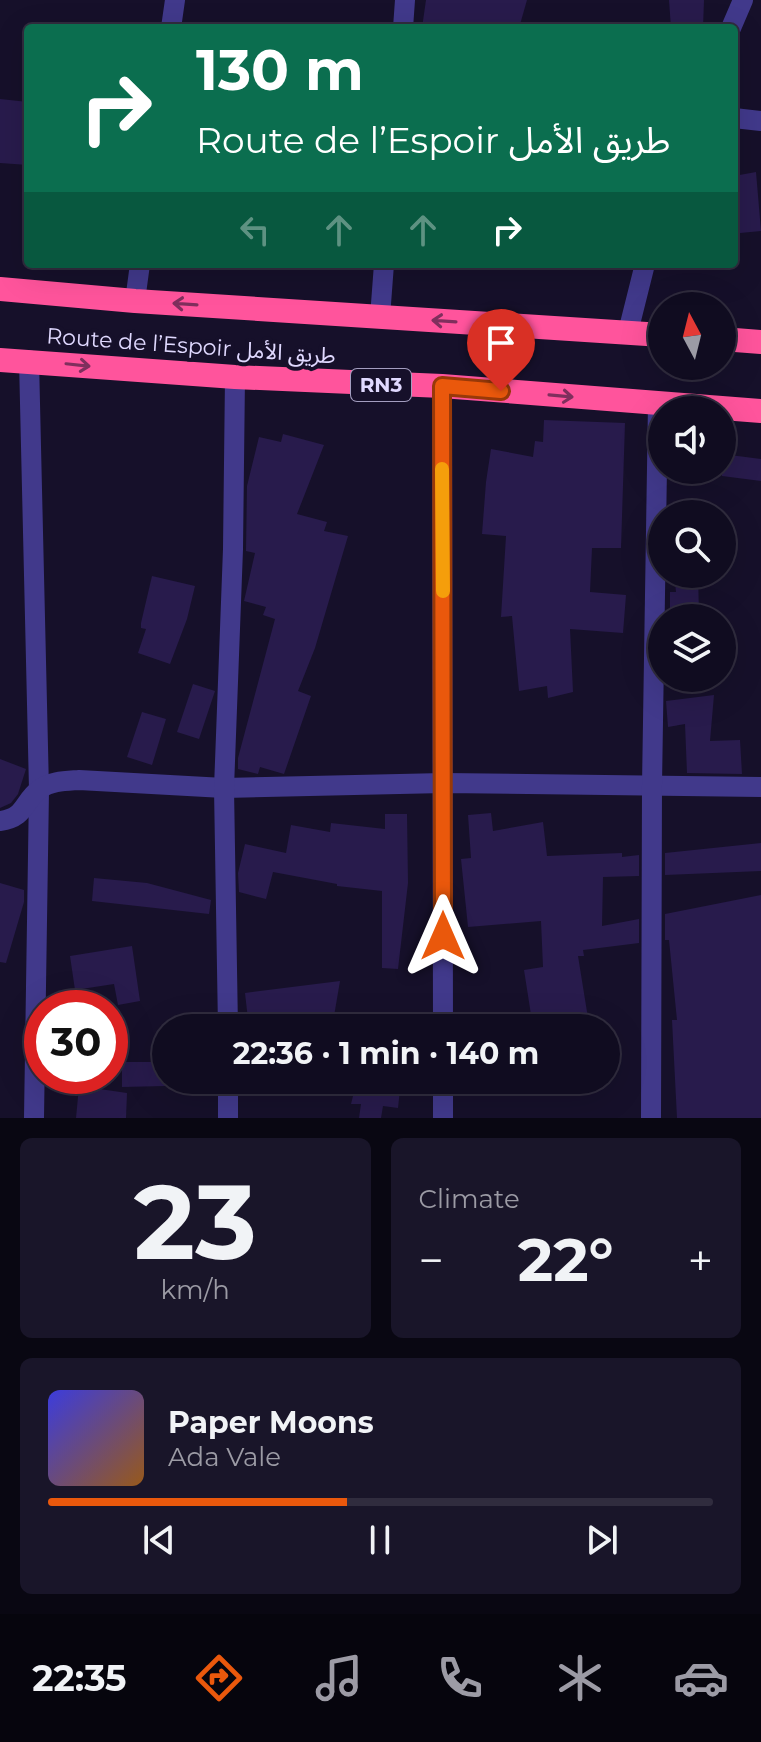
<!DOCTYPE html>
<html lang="en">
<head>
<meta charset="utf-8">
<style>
	:root { --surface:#100c20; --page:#191529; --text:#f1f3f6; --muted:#9c9ba5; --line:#302c3e; --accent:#ea580c }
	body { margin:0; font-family:Montserrat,"Noto Sans Arabic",sans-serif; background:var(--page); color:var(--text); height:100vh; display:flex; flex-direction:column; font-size:30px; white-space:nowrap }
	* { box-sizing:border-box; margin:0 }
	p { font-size:26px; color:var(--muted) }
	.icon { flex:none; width:44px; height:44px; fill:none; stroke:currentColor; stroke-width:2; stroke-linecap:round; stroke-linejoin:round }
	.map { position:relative; height:1118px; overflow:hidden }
	.side { display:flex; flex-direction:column; gap:20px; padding:20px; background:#090712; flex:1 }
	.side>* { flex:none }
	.banner { position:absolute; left:24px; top:24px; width:714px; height:244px; border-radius:8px; box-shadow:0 8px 32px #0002,0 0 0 2px var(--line); background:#0b6e4f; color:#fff; overflow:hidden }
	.needle { width:52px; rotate:353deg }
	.tools { position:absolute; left:648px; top:292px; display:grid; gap:16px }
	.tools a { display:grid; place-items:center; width:88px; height:88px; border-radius:50%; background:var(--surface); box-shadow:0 8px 32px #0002,0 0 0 2px var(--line); font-size:40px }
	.speed { position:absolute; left:24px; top:990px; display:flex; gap:16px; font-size:40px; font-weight:700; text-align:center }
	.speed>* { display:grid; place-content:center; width:104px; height:104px; border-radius:50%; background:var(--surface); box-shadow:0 8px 32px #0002,0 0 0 2px var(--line); line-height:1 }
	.speed .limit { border:12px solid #d22; background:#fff; color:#111 }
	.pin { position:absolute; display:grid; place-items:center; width:68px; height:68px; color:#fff; margin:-82px -34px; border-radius:50% 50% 50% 0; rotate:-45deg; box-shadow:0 0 8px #0007 }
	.pin .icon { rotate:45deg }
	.me { position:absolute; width:88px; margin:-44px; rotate:0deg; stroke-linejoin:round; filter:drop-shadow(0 0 6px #0008) }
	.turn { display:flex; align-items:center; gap:28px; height:168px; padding:0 40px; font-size:36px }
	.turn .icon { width:104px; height:104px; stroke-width:2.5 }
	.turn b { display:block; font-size:56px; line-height:68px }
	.lanes { display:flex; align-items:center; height:76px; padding:0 40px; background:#0003; justify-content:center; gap:40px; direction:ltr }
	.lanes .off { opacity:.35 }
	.big { font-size:60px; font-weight:700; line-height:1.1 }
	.side .card { flex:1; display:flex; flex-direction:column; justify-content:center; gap:12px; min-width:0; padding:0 28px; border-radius:12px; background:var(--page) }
	.side .dial { align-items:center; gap:0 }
	.dial b { font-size:104px; line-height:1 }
	.song { display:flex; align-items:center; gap:24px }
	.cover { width:96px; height:96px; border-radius:12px; background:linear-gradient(135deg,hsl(240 70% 55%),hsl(30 70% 35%)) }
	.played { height:8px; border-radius:4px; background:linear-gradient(90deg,var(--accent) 45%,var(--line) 45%) }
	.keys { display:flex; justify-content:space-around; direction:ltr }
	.heat { display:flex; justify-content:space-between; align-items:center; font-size:44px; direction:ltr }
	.side .tiles { flex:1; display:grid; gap:20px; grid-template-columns:1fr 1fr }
	.card:last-child { grid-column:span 2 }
	.trip { position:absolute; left:152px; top:1014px; width:468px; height:80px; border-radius:40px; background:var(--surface); box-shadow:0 8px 32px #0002,0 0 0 2px var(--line); font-weight:700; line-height:80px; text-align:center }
	.tab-bar { display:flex; height:128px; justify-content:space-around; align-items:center; background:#06050d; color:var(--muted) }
	.tab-bar .icon { width:56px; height:56px }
	.tab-bar .active { color:var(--accent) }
	.tab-bar b { font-size:36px; color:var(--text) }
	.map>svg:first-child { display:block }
	.building { fill:#281b4c }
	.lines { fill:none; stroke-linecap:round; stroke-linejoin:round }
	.minor { stroke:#41398b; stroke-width:20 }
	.highway { stroke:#ff549c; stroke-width:24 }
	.oneway { stroke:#7f2f5d }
	.route-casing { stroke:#983908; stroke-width:20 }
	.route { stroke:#ea580c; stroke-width:14 }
	.slow { stroke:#f59e0b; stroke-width:14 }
	.labels { text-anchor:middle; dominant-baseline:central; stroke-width:8; stroke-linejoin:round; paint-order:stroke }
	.shield { fill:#16102a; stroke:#a39dbf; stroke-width:2 }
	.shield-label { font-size:20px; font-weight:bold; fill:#e0d9ff }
	.street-label { font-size:22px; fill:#e0d9ff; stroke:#16102a }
</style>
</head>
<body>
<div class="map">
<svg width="761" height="1118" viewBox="0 0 761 1118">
	<rect width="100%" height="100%" fill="#16102a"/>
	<g class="building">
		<polygon points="426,0 527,0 519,28 422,28"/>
		<polygon points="669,0 704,0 703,28 671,28"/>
		<polygon points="0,99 28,102 28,165 0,163"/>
		<polygon points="756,172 761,231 740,233 734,176"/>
		<polygon points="544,420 625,423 621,548 592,548 590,592 626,595 623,633 570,629 573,692 548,698 547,686 519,691 512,616 501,617 506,536 482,534 486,482 491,449 533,457 535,441 543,442"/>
		<polygon points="283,434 324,445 297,514 327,522 324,531 348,536 315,648 298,691 311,696 284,774 260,767 258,774 238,769 238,758 275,619 263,615 266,607 244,601 255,553 246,551 247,486 259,437 281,442"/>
		<polygon points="722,454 761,459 761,481 722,476"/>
		<polygon points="674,574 698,574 699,614 670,615 670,592 676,592"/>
		<polygon points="152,576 195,586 187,619 170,664 138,653 146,629 141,628 141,623"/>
		<polygon points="193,684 215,691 199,739 177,732"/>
		<polygon points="714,695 710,741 740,740 742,774 687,773 685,724 668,727 666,701"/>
		<polygon points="142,712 166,719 152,765 127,757"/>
		<polygon points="0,759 26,769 18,794 11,803 0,808"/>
		<polygon points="491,813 493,831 543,822 547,856 622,853 622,857 639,855 639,876 603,877 602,926 639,919 639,943 583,950 584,956 578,956 588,1018 532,1021 524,970 543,967 541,921 468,927 461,859 471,858 468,815"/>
		<polygon points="385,814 407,814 408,883 398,969 382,968 382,891 337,886 337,884 273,872 266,899 239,892 238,873 245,844 286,853 291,825 330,832 331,823 385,829"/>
		<polygon points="761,843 761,871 665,875 665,853"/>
		<polygon points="94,878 147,883 211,900 209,914 92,901"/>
		<polygon points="0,883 24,890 24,902 6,963 0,962"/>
		<polygon points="761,895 761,1118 677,1118 672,1020 677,1020 669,940 665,940 665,914"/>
		<polygon points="132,946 140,1001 118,1005 114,984 75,990 70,956"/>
		<polygon points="340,981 332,1028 249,1028 245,993"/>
		<polygon points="122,1062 166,1062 166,1086 122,1087"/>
		<polygon points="357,1080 401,1080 398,1108 383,1106 381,1118 359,1118 361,1104 351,1104"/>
		<polygon points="79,1086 127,1093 126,1118 76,1118"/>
	</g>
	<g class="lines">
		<g class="minor">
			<polyline points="171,28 175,0"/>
			<polyline points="403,28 405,0"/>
			<polyline points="731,28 743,0"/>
			<polyline points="734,118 761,121"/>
			<polyline points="135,301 140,264"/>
			<polyline points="380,317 384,264"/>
			<polyline points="628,332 645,264"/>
			<polyline points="29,360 39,790 34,1118"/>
			<polyline points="442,386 443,1028"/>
			<path d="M0 821C26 818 23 801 40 789 51 781 66 781 79 780L224 788 444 783 761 787"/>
			<polyline points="228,1028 224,788 233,549 235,377"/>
			<polyline points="228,1118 228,1080"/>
			<polyline points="443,1118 443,1080"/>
			<polyline points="651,1118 652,785 658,404"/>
		</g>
		<g class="highway">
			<polyline points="0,289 135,301 662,335"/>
			<polyline points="722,339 761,342"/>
			<polyline points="0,360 235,377 442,386 761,411"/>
		</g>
	</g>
	<defs><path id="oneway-shaft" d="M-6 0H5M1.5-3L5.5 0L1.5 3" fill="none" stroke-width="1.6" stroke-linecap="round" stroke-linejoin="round" transform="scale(2)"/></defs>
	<g class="oneway">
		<use href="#oneway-shaft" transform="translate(185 304) rotate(-176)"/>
		<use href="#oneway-shaft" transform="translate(444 321) rotate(-176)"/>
		<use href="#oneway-shaft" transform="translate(78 365) rotate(6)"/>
		<use href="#oneway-shaft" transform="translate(561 396) rotate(5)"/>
	</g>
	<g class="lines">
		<g class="route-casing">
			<polyline id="route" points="443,936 442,386 501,391"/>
		</g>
		<use href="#route" class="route"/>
		<polyline class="slow" points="442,469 443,591"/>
	</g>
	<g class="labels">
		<rect class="shield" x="351" y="369" width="60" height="32" rx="6"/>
		<g class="shield-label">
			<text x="381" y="385">RN3</text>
		</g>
		<g class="street-label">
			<text transform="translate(191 346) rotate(4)">Route de l’Espoir طريق الأمل</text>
		</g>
	</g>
</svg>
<div class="tools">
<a><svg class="needle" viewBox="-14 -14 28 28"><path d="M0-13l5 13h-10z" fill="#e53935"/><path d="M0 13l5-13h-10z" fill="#9c9ba5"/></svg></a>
<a><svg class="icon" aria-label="sound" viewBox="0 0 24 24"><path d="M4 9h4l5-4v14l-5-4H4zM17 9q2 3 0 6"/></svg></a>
<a><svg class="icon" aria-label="search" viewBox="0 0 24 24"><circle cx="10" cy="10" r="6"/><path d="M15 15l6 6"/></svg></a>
<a><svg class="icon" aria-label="layers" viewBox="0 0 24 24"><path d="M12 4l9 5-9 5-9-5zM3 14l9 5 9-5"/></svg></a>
</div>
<div class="speed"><div class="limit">30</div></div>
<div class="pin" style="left:501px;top:391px;background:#d93025"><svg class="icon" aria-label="arrive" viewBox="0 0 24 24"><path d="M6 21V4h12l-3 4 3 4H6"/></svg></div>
<svg class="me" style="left:443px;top:936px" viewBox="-20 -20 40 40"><path d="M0-17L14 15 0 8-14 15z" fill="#ea580c" stroke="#fff" stroke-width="4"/></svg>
<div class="trip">22:36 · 1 min · 140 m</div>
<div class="banner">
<div class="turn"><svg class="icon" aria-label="right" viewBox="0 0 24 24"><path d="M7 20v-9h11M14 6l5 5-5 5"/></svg><div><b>130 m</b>Route de l’Espoir طريق الأمل</div></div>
<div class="lanes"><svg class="icon off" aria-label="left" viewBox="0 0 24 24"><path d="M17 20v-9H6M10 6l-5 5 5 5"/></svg><svg class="icon off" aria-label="ahead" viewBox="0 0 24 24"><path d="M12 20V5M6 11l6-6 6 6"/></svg><svg class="icon off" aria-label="ahead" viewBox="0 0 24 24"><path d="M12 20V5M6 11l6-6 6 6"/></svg><svg class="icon" aria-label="right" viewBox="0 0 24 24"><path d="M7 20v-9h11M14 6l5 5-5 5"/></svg></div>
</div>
</div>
<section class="side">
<div class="tiles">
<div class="card dial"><b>23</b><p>km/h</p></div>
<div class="card"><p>Climate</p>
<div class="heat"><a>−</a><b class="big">22°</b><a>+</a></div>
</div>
<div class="card">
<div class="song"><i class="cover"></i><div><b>Paper Moons</b><p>Ada Vale</p></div></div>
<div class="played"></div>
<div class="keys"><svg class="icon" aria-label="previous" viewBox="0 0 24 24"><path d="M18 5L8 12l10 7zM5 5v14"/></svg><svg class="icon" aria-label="pause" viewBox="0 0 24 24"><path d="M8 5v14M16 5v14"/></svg><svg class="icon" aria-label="next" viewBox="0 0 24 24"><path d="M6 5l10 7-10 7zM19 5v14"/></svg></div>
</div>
</div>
</section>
<nav class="tab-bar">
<b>22:35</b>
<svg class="icon active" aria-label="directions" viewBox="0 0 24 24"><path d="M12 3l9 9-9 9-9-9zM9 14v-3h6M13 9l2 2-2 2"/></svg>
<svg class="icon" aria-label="music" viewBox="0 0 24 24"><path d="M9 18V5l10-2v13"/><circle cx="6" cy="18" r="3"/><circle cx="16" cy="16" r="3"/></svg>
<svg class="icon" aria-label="phone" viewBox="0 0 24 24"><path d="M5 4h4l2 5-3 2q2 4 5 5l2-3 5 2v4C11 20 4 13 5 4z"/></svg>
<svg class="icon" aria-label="climate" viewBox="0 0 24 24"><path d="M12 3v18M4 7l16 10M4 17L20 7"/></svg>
<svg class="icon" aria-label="car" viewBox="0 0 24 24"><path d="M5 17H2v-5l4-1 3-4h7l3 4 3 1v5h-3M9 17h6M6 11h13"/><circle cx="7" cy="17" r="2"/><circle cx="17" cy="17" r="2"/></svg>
</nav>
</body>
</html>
